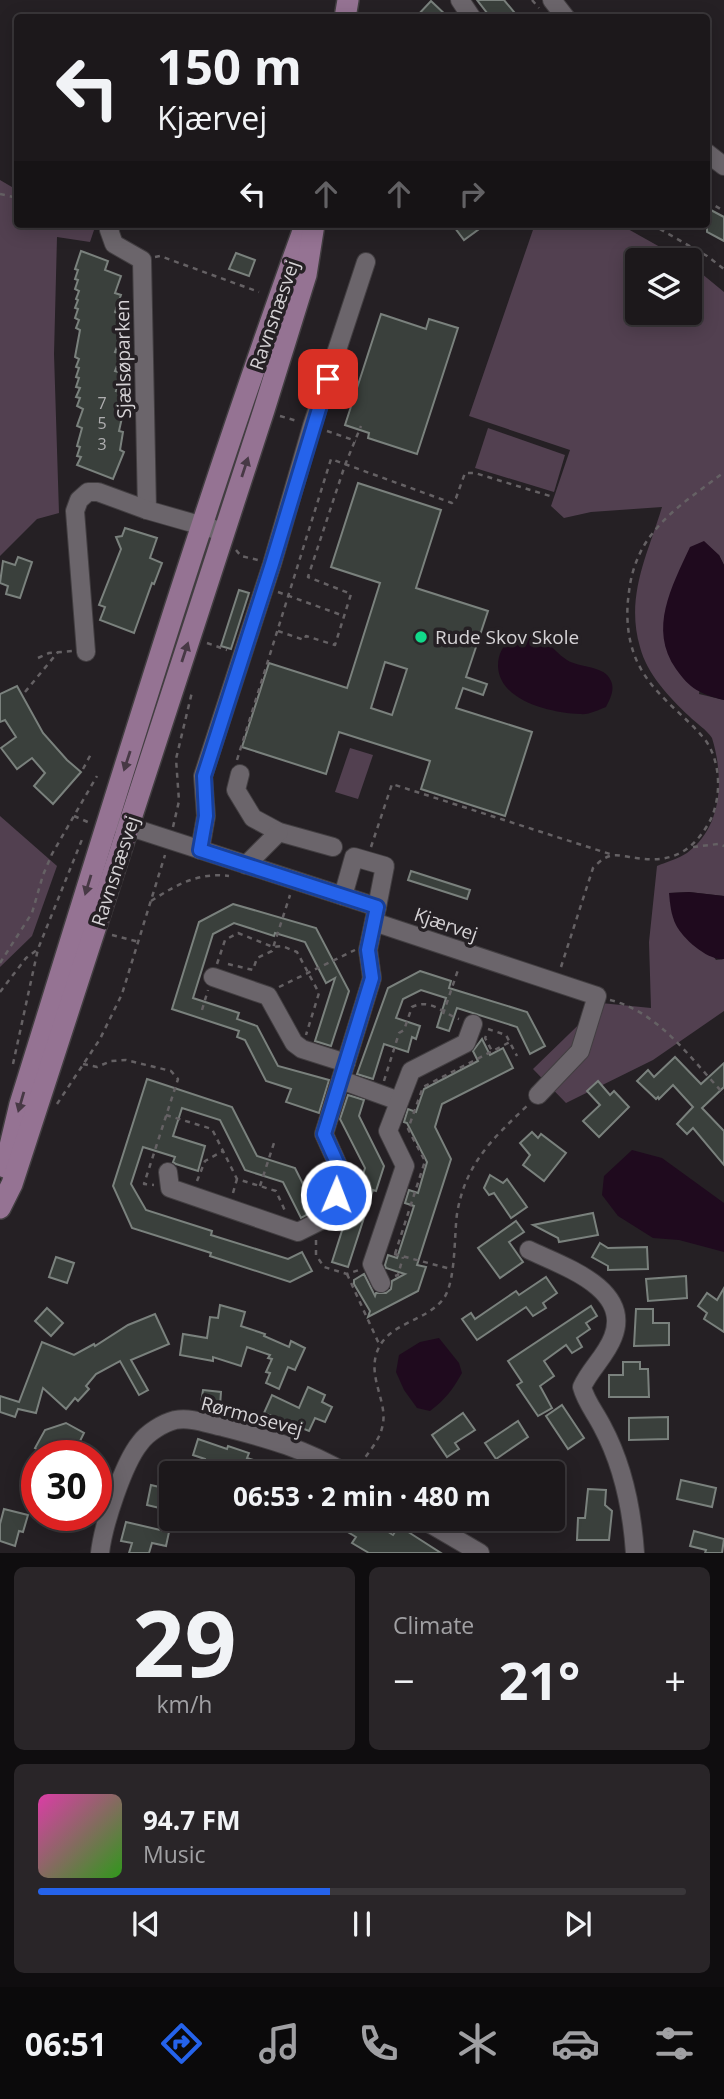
<!DOCTYPE html>
<html lang="en">
<head>
<meta charset="utf-8">
<style>
	:root { --surface:#1c181b; --page:#292528; --text:#f1f3f6; --muted:#a0a0a3; --line:#3a373a; --accent:#2563eb }
	body { margin:0; font-family:"Open Sans",sans-serif; background:var(--page); color:var(--text); height:100vh; display:flex; flex-direction:column; font-size:26px; white-space:nowrap }
	* { box-sizing:border-box; margin:0 }
	p { font-size:23px; color:var(--muted) }
	.icon { flex:none; width:38px; height:38px; fill:none; stroke:currentColor; stroke-width:2; stroke-linecap:round; stroke-linejoin:round }
	.map { position:relative; height:1553px; overflow:hidden }
	.sheet { display:flex; flex-direction:column; gap:14px; padding:14px; background:#0f0d0f; flex:1 }
	.sheet>* { flex:none }
	.hud { position:absolute; left:14px; top:14px; width:696px; height:214px; border-radius:7px; box-shadow:0 4px 18px #0003,0 0 0 2px var(--line); background:#1c181b; color:var(--text); overflow:hidden }
	.fabs { position:absolute; left:625px; top:248px; display:grid; gap:14px }
	.fabs a { display:grid; place-items:center; width:77px; height:77px; border-radius:7px; background:var(--surface); box-shadow:0 4px 18px #0003,0 0 0 2px var(--line); font-size:35px }
	.speed { position:absolute; left:21px; top:1440px; display:flex; gap:14px; font-size:35px; font-weight:700; text-align:center }
	.speed>* { display:grid; place-content:center; width:91px; height:91px; border-radius:50%; background:var(--surface); box-shadow:0 4px 18px #0003,0 0 0 2px var(--line); line-height:1 }
	.speed .limit { border:10px solid #d22; background:#fff; color:#111 }
	.pin { position:absolute; display:grid; place-items:center; width:60px; height:60px; color:#fff; margin:-30px; border-radius:14px; box-shadow:0 4px 10px #0006 }
	.me { position:absolute; width:77px; margin:-38px; rotate:1deg; stroke-linejoin:round; filter:drop-shadow(0 0 5px #0008) }
	.turn { display:flex; align-items:center; gap:24px; height:147px; padding:0 28px; font-size:32px }
	.turn .icon { width:91px; height:91px; stroke-width:2.5 }
	.turn b { display:block; font-size:49px; line-height:60px }
	.lanes { display:flex; align-items:center; height:66px; padding:0 28px; background:#0003; justify-content:center; gap:35px; direction:ltr }
	.lanes .off { opacity:.35 }
	.big { font-size:52px; font-weight:700; line-height:1.1 }
	.sheet .card { flex:1; display:flex; flex-direction:column; justify-content:center; gap:10px; min-width:0; padding:0 24px; border-radius:10px; background:var(--page) }
	.sheet .dial { align-items:center; gap:0 }
	.dial b { font-size:91px; line-height:1 }
	.song { display:flex; align-items:center; gap:21px }
	.cover { width:84px; height:84px; border-radius:10px; background:linear-gradient(135deg,hsl(320 70% 55%),hsl(110 70% 35%)) }
	.played { height:7px; border-radius:4px; background:linear-gradient(90deg,var(--accent) 45%,var(--line) 45%) }
	.keys { display:flex; justify-content:space-around; direction:ltr }
	.heat { display:flex; justify-content:space-between; align-items:center; font-size:38px; direction:ltr }
	.sheet .tiles { flex:1; display:grid; gap:14px; grid-template-columns:1fr 1fr }
	.card:last-child { grid-column:span 2 }
	.trip { position:absolute; left:159px; top:1461px; width:406px; height:70px; border-radius:7px; background:var(--surface); box-shadow:0 4px 18px #0003,0 0 0 2px var(--line); font-weight:700; line-height:70px; text-align:center }
	.dock { display:flex; height:112px; justify-content:space-around; align-items:center; background:#0b0a0b; color:var(--muted) }
	.dock .icon { width:49px; height:49px }
	.dock .active { color:var(--accent) }
	.dock b { font-size:32px; color:var(--text) }
	.map>svg:first-child { display:block }
	.green { fill:#524050 }
	.water { fill:#1f0a1e }
	.building { fill:#3a403c; stroke:#7a817d; stroke-width:2; fill-rule:evenodd }
	.lines { fill:none; stroke-linecap:round; stroke-linejoin:round }
	.minor-casing { stroke:#423e41; stroke-width:20 }
	.major-casing { stroke:#423e41; stroke-width:24 }
	.path { stroke:#656164; stroke-width:2.5; stroke-dasharray:5 5; stroke-linecap:butt }
	.minor { stroke:#6b656b; stroke-width:18 }
	.major { stroke:#957393; stroke-width:21 }
	.oneway { fill:#473945 }
	.route-casing { stroke:#184099; stroke-width:18 }
	.route { stroke:#2563eb; stroke-width:12 }
	.poi-dot { fill:#11d98a; stroke:#252024; stroke-width:2.5 }
	.labels { text-anchor:middle; dominant-baseline:central; stroke-width:7; stroke-linejoin:round; paint-order:stroke }
	.number-label { font-size:16px; fill:#afaeb0 }
	.street-label { font-size:19px; fill:#d6d3d6; stroke:#252024 }
	.poi-label { font-size:19px; fill:#d6d3d6; stroke:#252024; text-anchor:start }
</style>
</head>
<body>
<div class="map">
<svg width="724" height="1553" viewBox="0 0 724 1553">
	<rect width="100%" height="100%" fill="#252024"/>
	<g class="green">
		<polygon points="0,180 17,190 18,224 96,224 90,242 57,237 54,354 59,513 37,519 0,556"/>
		<path d="M535 224H619L685 261H637V313H690V264L724 292V565L719 555 699 694 724 700V896L689 892 669 893 716 960 724 959V1011L653 1060 566 1103 533 1069 601 1003 651 1008 649 942 657 866C666 862 678 859 687 853 723 827 724 777 712 738 707 730 696 723 689 716 669 697 647 674 640 647 625 596 648 554 662 507L591 512 564 518 551 506 570 450 469 416Z"/>
		<polygon points="488,428 565,455 554,492 475,468"/>
		<polygon points="350,748 373,755 358,799 335,792"/>
		<polygon points="0,816 57,866 32,936 0,967"/>
	</g>
	<g class="water">
		<path d="M704 541 719 555 724 565V700C700 694 690 689 676 669 648 629 672 586 690 547Z"/>
		<path d="M522 632C545 632 550 649 567 660 579 668 605 665 611 681 615 690 610 699 606 707 598 710 589 715 580 714 551 713 499 701 498 666 498 648 508 641 522 632Z"/>
		<path d="M689 892 724 896V959C708 961 683 939 676 925 671 915 670 904 669 893Z"/>
		<polygon points="632,1150 662,1158 724,1203 724,1252 679,1240 653,1238 618,1216 602,1195 604,1176"/>
		<path d="M439 1338 459 1363 462 1373C453 1389 445 1400 430 1411L417 1408 404 1390 396 1372 399 1355 420 1342Z"/>
	</g>
	<g class="building">
		<polygon points="477,0 504,0 519,18 491,18"/>
		<polygon points="431,1 449,18 415,18"/>
		<polygon points="707,208 724,217 724,241 707,232"/>
		<polygon points="452,224 486,224 464,240"/>
		<polygon points="81,251 108,261 105,270 121,276 115,293 121,295 115,312 121,315 117,333 122,334 115,352 122,354 115,371 122,373 116,391 122,393 116,410 123,413 119,431 123,432 120,450 124,452 113,479 77,465 81,457 77,456 80,447 77,446 82,428 77,426 83,409 77,406 80,398 76,397 80,388 76,387 79,378 76,377 79,368 76,367 79,359 75,357 80,330 76,328 79,320 75,318 78,309 75,308 78,300 76,299 79,291 75,289 78,280 75,279 78,270 75,269"/>
		<polygon points="236,253 255,260 249,276 229,269"/>
		<polygon points="381,314 426,329 429,319 458,328 417,454 368,438 369,433 345,425"/>
		<path d="M358 483 441 510 416 588 488 611 466 677 487 684 483 695 463 688 456 708 532 732 505 816 421 789 430 761 339 732 326 774 242 747 269 663 347 688 380 583 331 567ZM385 662 407 669 392 715 371 708Z"/>
		<polygon points="125,528 157,538 150,558 162,563 154,584 152,583 134,633 100,620 105,607 99,605 121,549 116,537 122,536"/>
		<polygon points="18,557 32,562 20,598 6,594 8,586 0,583 3,561 15,565"/>
		<polygon points="239,590 249,593 231,649 221,646"/>
		<polygon points="17,686 43,733 67,760 81,772 53,804 34,786 45,773 32,758 17,769 1,748 16,737 5,720 0,722 0,694"/>
		<polygon points="411,871 470,890 467,899 408,880"/>
		<polygon points="233,904 316,928 349,991 331,1046 315,1041 335,978 326,983 305,942 275,933 274,936 234,923 213,934 193,998 239,1013 237,1019 257,1026 278,1066 329,1080 319,1113 286,1102 291,1089 266,1081 245,1040 237,1037 239,1031 172,1009 199,922"/>
		<polygon points="420,971 451,981 449,988 527,1012 545,1046 530,1054 517,1027 457,1008 449,1031 437,1027 446,998 421,990 403,999 396,1018 420,1026 416,1039 412,1037 408,1052 384,1044 373,1079 357,1074 388,988"/>
		<polygon points="482,1039 490,1055 503,1048 513,1068 442,1104 435,1127 451,1159 417,1265 426,1267 418,1291 368,1317 370,1311 354,1284 354,1280 364,1274 375,1296 376,1293 386,1293 391,1289 392,1281 405,1274 386,1268 385,1265 388,1255 397,1258 414,1206 405,1203 409,1190 418,1193 427,1162 407,1123 404,1122 408,1109 416,1112 424,1089 478,1061 473,1051"/>
		<polygon points="675,1057 701,1084 724,1063 724,1087 702,1108 724,1131 724,1165 693,1128 687,1134 677,1124 693,1107 673,1085 659,1099 658,1097 656,1099 637,1081 648,1070 654,1077"/>
		<polygon points="147,1079 232,1107 257,1156 295,1168 316,1210 301,1218 283,1182 245,1170 220,1120 182,1108 173,1136 205,1146 198,1171 176,1164 173,1162 175,1157 143,1147 131,1184 146,1210 212,1231 211,1235 288,1259 302,1252 312,1271 290,1282 210,1256 211,1253 132,1228 113,1186"/>
		<polygon points="598,1081 610,1095 614,1091 629,1107 599,1137 583,1121 600,1105 587,1091"/>
		<polygon points="348,1095 364,1100 359,1116 384,1166 376,1191 373,1190 348,1267 332,1262 355,1190 358,1191 365,1168 340,1119"/>
		<polygon points="532,1132 538,1138 541,1134 566,1153 544,1181 523,1165 530,1155 520,1143"/>
		<polygon points="490,1175 503,1183 507,1179 527,1207 511,1218 494,1193 489,1195 484,1188"/>
		<polygon points="593,1213 598,1235 559,1242 558,1238 533,1225"/>
		<polygon points="516,1221 524,1232 509,1242 523,1262 500,1278 478,1248"/>
		<polygon points="600,1243 608,1248 647,1247 648,1269 608,1270 608,1266 592,1257"/>
		<polygon points="56,1257 74,1263 67,1283 49,1277"/>
		<polygon points="686,1276 687,1298 648,1301 646,1279"/>
		<polygon points="546,1277 557,1293 543,1303 546,1308 533,1316 526,1307 477,1340 462,1319 471,1313 475,1319 516,1291 519,1295"/>
		<polygon points="724,1288 724,1332 704,1319 707,1313 698,1306 707,1293 717,1300"/>
		<polygon points="220,1305 245,1312 241,1326 265,1334 264,1336 289,1347 291,1341 305,1348 295,1370 288,1367 279,1389 266,1383 270,1373 266,1372 272,1359 268,1358 270,1355 247,1347 241,1366 213,1357 213,1361 180,1355 183,1334 207,1338 210,1317 218,1318"/>
		<polygon points="591,1306 597,1316 586,1323 590,1329 577,1338 582,1347 572,1353 566,1345 544,1361 554,1376 540,1386 552,1408 538,1416 517,1385 522,1382 508,1361"/>
		<polygon points="47,1308 63,1323 51,1336 35,1321"/>
		<polygon points="636,1309 653,1309 653,1323 669,1323 669,1345 634,1346"/>
		<polygon points="155,1314 169,1344 131,1360 148,1390 139,1395 120,1361 96,1374 86,1386 89,1389 78,1401 75,1398 66,1409 43,1388 36,1413 18,1409 15,1417 0,1412 0,1396 19,1402 42,1342 74,1355 94,1344 95,1346 128,1325"/>
		<polygon points="623,1362 640,1362 640,1369 648,1369 649,1397 609,1397 609,1375 623,1375"/>
		<polygon points="308,1387 325,1395 322,1402 332,1407 325,1422 315,1418 309,1431 264,1413 272,1395 299,1408"/>
		<polygon points="203,1390 221,1392 220,1406 201,1403"/>
		<polygon points="562,1405 584,1438 568,1449 546,1416"/>
		<polygon points="463,1413 475,1430 455,1443 459,1449 447,1457 432,1435"/>
		<polygon points="668,1417 668,1439 629,1440 629,1418"/>
		<polygon points="518,1421 528,1437 496,1459 485,1443"/>
		<polygon points="66,1423 84,1433 75,1451 61,1443 54,1456 49,1456 35,1448 45,1430"/>
		<polygon points="198,1439 227,1449 228,1446 249,1453 247,1458 288,1471 287,1474 202,1474 205,1459 193,1455"/>
		<polygon points="681,1480 716,1488 712,1507 677,1499"/>
		<polygon points="151,1485 172,1490 172,1511 147,1505"/>
		<polygon points="588,1489 606,1490 605,1505 612,1511 609,1540 577,1540 578,1518 585,1518"/>
		<polygon points="4,1509 28,1515 23,1532 19,1531 15,1546 0,1541 0,1524"/>
		<polygon points="326,1519 368,1519 393,1535 399,1526 441,1553 369,1553 352,1543 356,1537"/>
		<polygon points="126,1522 169,1532 166,1546 152,1543 149,1553 129,1553 132,1543 121,1541"/>
		<polygon points="694,1531 724,1539 722,1553 705,1553 706,1550 690,1546"/>
	</g>
	<g class="lines">
		<g class="minor-casing">
			<g id="minor">
				<polyline points="460,0 472,18"/>
				<polyline points="552,0 566,18"/>
				<polyline points="707,153 724,166"/>
				<polyline points="112,224 109,230 114,244 142,260 147,510"/>
				<polyline points="86,652 75,511 79,500 88,492 98,492 147,510 224,532"/>
				<polyline points="240,774 236,790 253,818 279,832 333,847"/>
				<polyline points="118,823 377,907 368,950 372,978 324,1134 342,1174 330,1216 298,1232 170,1188 168,1172"/>
				<polyline points="200,850 206,816 203,776 272,564 312,426 366,262"/>
				<polyline points="246,865 279,832"/>
				<polyline points="343,896 354,857 385,866 377,907"/>
				<polyline points="374,922 597,996 580,1051 538,1095"/>
				<polyline points="213,977 268,996 294,1043 302,1049 346,1063"/>
				<polyline points="341,1080 399,1101"/>
				<path d="M529 1250C562 1266 632 1288 613 1337 606 1356 590 1369 582 1387 586 1402 595 1412 602 1426 623 1465 632 1509 635 1553"/>
				<polyline points="381,1283 372,1264 405,1166 388,1131 411,1071 466,1043 473,1024"/>
				<polyline points="422,1519 480,1553"/>
				<path d="M100 1553C103 1526 123 1464 140 1443 147 1433 163 1423 175 1420 191 1417 208 1424 223 1427 270 1439 305 1449 348 1474"/>
			</g>
		</g>
		<g class="major-casing">
			<g id="major">
				<polyline points="345,18 348,0"/>
				<path d="M5 1167 20 1104C111 812 199 518 303 231"/>
				<polyline points="0,1208 12,1184 264,410 306,275 314,224"/>
			</g>
		</g>
		<g class="path">
			<polyline points="532,0 539,8"/>
			<polyline points="0,194 18,198"/>
			<polyline points="707,201 724,211"/>
			<polyline points="651,224 707,256 724,269"/>
			<polyline points="155,257 160,256 259,292"/>
			<polyline points="280,416 297,421"/>
			<polyline points="327,431 356,441"/>
			<polyline points="236,550 241,556 258,560"/>
			<polyline points="278,592 344,616"/>
			<polyline points="278,631 304,640 306,636 335,645 351,594 308,577 345,465 361,426"/>
			<polyline points="207,643 227,650"/>
			<polyline points="38,658 49,653 72,651"/>
			<polyline points="25,692 58,652"/>
			<polyline points="237,760 331,459 452,503 456,498 465,473 475,473 550,496"/>
			<polyline points="83,769 91,754"/>
			<polyline points="74,816 90,823"/>
			<polyline points="173,827 179,801 176,759 192,692"/>
			<polyline points="371,847 392,784 613,855"/>
			<polyline points="693,847 718,844 724,846"/>
			<path d="M151 901C176 885 198 872 229 876"/>
			<polyline points="112,935 139,942"/>
			<polyline points="0,963 32,913 43,875 52,854 97,776"/>
			<polyline points="217,964 225,940 238,933 273,947 282,946 297,952 319,993 306,1035"/>
			<polyline points="228,964 253,970 257,958 272,951 290,895"/>
			<path d="M561 967 593 868C598 863 603 858 610 856 618 854 628 857 636 858 668 863 690 854 707 826 723 801 722 758 702 736 682 713 656 696 641 669 628 647 625 618 629 592 631 572 639 550 652 534 671 509 700 491 724 472"/>
			<polyline points="279,987 355,950"/>
			<polyline points="0,992 26,958 37,950"/>
			<path d="M610 1000C659 1012 690 1058 724 1094"/>
			<polyline points="202,1010 208,990"/>
			<polyline points="443,1014 459,967"/>
			<polyline points="488,1029 506,1035 517,1056"/>
			<polyline points="486,1036 485,1038 492,1051"/>
			<polyline points="13,1064 38,949 83,837"/>
			<polyline points="83,1064 97,1067 111,1061 126,1060 171,1071 178,1079 144,1184 154,1185"/>
			<path d="M384 1081 399 1033 404 1030 412 1007C431 998 442 1013 459 1019"/>
			<polyline points="57,1104 100,1039 122,994 165,855"/>
			<polyline points="166,1115 212,1129 237,1179 276,1191 286,1213"/>
			<polyline points="197,1181 205,1161 223,1151"/>
			<polyline points="260,1186 274,1143"/>
			<polyline points="233,1193 237,1179"/>
			<polyline points="316,1240 316,1255 324,1267 347,1274 359,1270"/>
			<polyline points="394,1254 451,1269"/>
			<polyline points="395,1254 425,1161 408,1129 423,1087 510,1042"/>
			<polyline points="347,1274 380,1346"/>
			<polyline points="395,1276 398,1275 403,1257"/>
			<path d="M360 1465C367 1454 379 1441 382 1428 389 1404 369 1381 376 1355 385 1322 426 1323 444 1298 456 1280 454 1236 457 1214 465 1164 493 1138 528 1105"/>
		</g>
		<use href="#minor" class="minor"/>
		<use href="#major" class="major"/>
	</g>
	<defs><path id="oneway-solid" d="M-6-.8H1V-3.2L6.5 0L1 3.2V.8H-6Z" transform="scale(1.75)"/></defs>
	<g class="oneway">
		<use href="#oneway-solid" transform="translate(245 467) rotate(-72)"/>
		<use href="#oneway-solid" transform="translate(185 652) rotate(-72)"/>
		<use href="#oneway-solid" transform="translate(127 761) rotate(108)"/>
		<use href="#oneway-solid" transform="translate(88 885) rotate(107)"/>
		<use href="#oneway-solid" transform="translate(21 1102) rotate(106)"/>
	</g>
	<g class="lines">
		<g class="route-casing">
			<polyline id="route" points="328,379 272,564 204,776 206,816 200,850 377,907 368,950 372,978 324,1134 342,1174 336,1195"/>
		</g>
		<use href="#route" class="route"/>
	</g>
	<circle class="poi-dot" cx="421" cy="637" r="7"/>
	<g class="labels">
		<g class="number-label">
			<text x="102" y="403">7</text>
			<text x="102" y="423">5</text>
			<text x="102" y="444">3</text>
		</g>
		<g class="street-label">
			<text transform="translate(274 315) rotate(-71)">Ravnsnæsvej</text>
			<text transform="translate(123 359) rotate(-91)">Sjælsøparken</text>
			<text transform="translate(115 871) rotate(-72)">Ravnsnæsvej</text>
			<text transform="translate(446 924) rotate(19)">Kjærvej</text>
			<text transform="translate(252 1416) rotate(15)">Rørmosevej</text>
		</g>
		<g class="poi-label">
			<text x="435" y="637">Rude Skov Skole</text>
		</g>
	</g>
</svg>
<div class="fabs">
<a><svg class="icon" aria-label="layers" viewBox="0 0 24 24"><path d="M12 4l9 5-9 5-9-5zM3 14l9 5 9-5"/></svg></a>
</div>
<div class="speed"><div class="limit">30</div></div>
<div class="pin" style="left:328px;top:379px;background:#d93025"><svg class="icon" aria-label="arrive" viewBox="0 0 24 24"><path d="M6 21V4h12l-3 4 3 4H6"/></svg></div>
<svg class="me" style="left:336px;top:1195px" viewBox="-20 -20 40 40"><circle r="17" fill="#2563eb" stroke="#fff" stroke-width="3"/><path d="M0-11L8 9 0 5-8 9z" fill="#fff"/></svg>
<div class="trip">06:53 · 2 min · 480 m</div>
<div class="hud">
<div class="turn"><svg class="icon" aria-label="left" viewBox="0 0 24 24"><path d="M17 20v-9H6M10 6l-5 5 5 5"/></svg><div><b>150 m</b>Kjærvej</div></div>
<div class="lanes"><svg class="icon" aria-label="left" viewBox="0 0 24 24"><path d="M17 20v-9H6M10 6l-5 5 5 5"/></svg><svg class="icon off" aria-label="ahead" viewBox="0 0 24 24"><path d="M12 20V5M6 11l6-6 6 6"/></svg><svg class="icon off" aria-label="ahead" viewBox="0 0 24 24"><path d="M12 20V5M6 11l6-6 6 6"/></svg><svg class="icon off" aria-label="right" viewBox="0 0 24 24"><path d="M7 20v-9h11M14 6l5 5-5 5"/></svg></div>
</div>
</div>
<section class="sheet">
<div class="tiles">
<div class="card dial"><b>29</b><p>km/h</p></div>
<div class="card"><p>Climate</p>
<div class="heat"><a>−</a><b class="big">21°</b><a>+</a></div>
</div>
<div class="card">
<div class="song"><i class="cover"></i><div><b>94.7 FM</b><p>Music</p></div></div>
<div class="played"></div>
<div class="keys"><svg class="icon" aria-label="previous" viewBox="0 0 24 24"><path d="M18 5L8 12l10 7zM5 5v14"/></svg><svg class="icon" aria-label="pause" viewBox="0 0 24 24"><path d="M8 5v14M16 5v14"/></svg><svg class="icon" aria-label="next" viewBox="0 0 24 24"><path d="M6 5l10 7-10 7zM19 5v14"/></svg></div>
</div>
</div>
</section>
<nav class="dock">
<b>06:51</b>
<svg class="icon active" aria-label="directions" viewBox="0 0 24 24"><path d="M12 3l9 9-9 9-9-9zM9 14v-3h6M13 9l2 2-2 2"/></svg>
<svg class="icon" aria-label="music" viewBox="0 0 24 24"><path d="M9 18V5l10-2v13"/><circle cx="6" cy="18" r="3"/><circle cx="16" cy="16" r="3"/></svg>
<svg class="icon" aria-label="phone" viewBox="0 0 24 24"><path d="M5 4h4l2 5-3 2q2 4 5 5l2-3 5 2v4C11 20 4 13 5 4z"/></svg>
<svg class="icon" aria-label="climate" viewBox="0 0 24 24"><path d="M12 3v18M4 7l16 10M4 17L20 7"/></svg>
<svg class="icon" aria-label="car" viewBox="0 0 24 24"><path d="M5 17H2v-5l4-1 3-4h7l3 4 3 1v5h-3M9 17h6M6 11h13"/><circle cx="7" cy="17" r="2"/><circle cx="17" cy="17" r="2"/></svg>
<svg class="icon" aria-label="filters" viewBox="0 0 24 24"><path d="M4 7h16M4 17h16"/><circle cx="9" cy="7" r="2"/><circle cx="15" cy="17" r="2"/></svg>
</nav>
</body>
</html>
